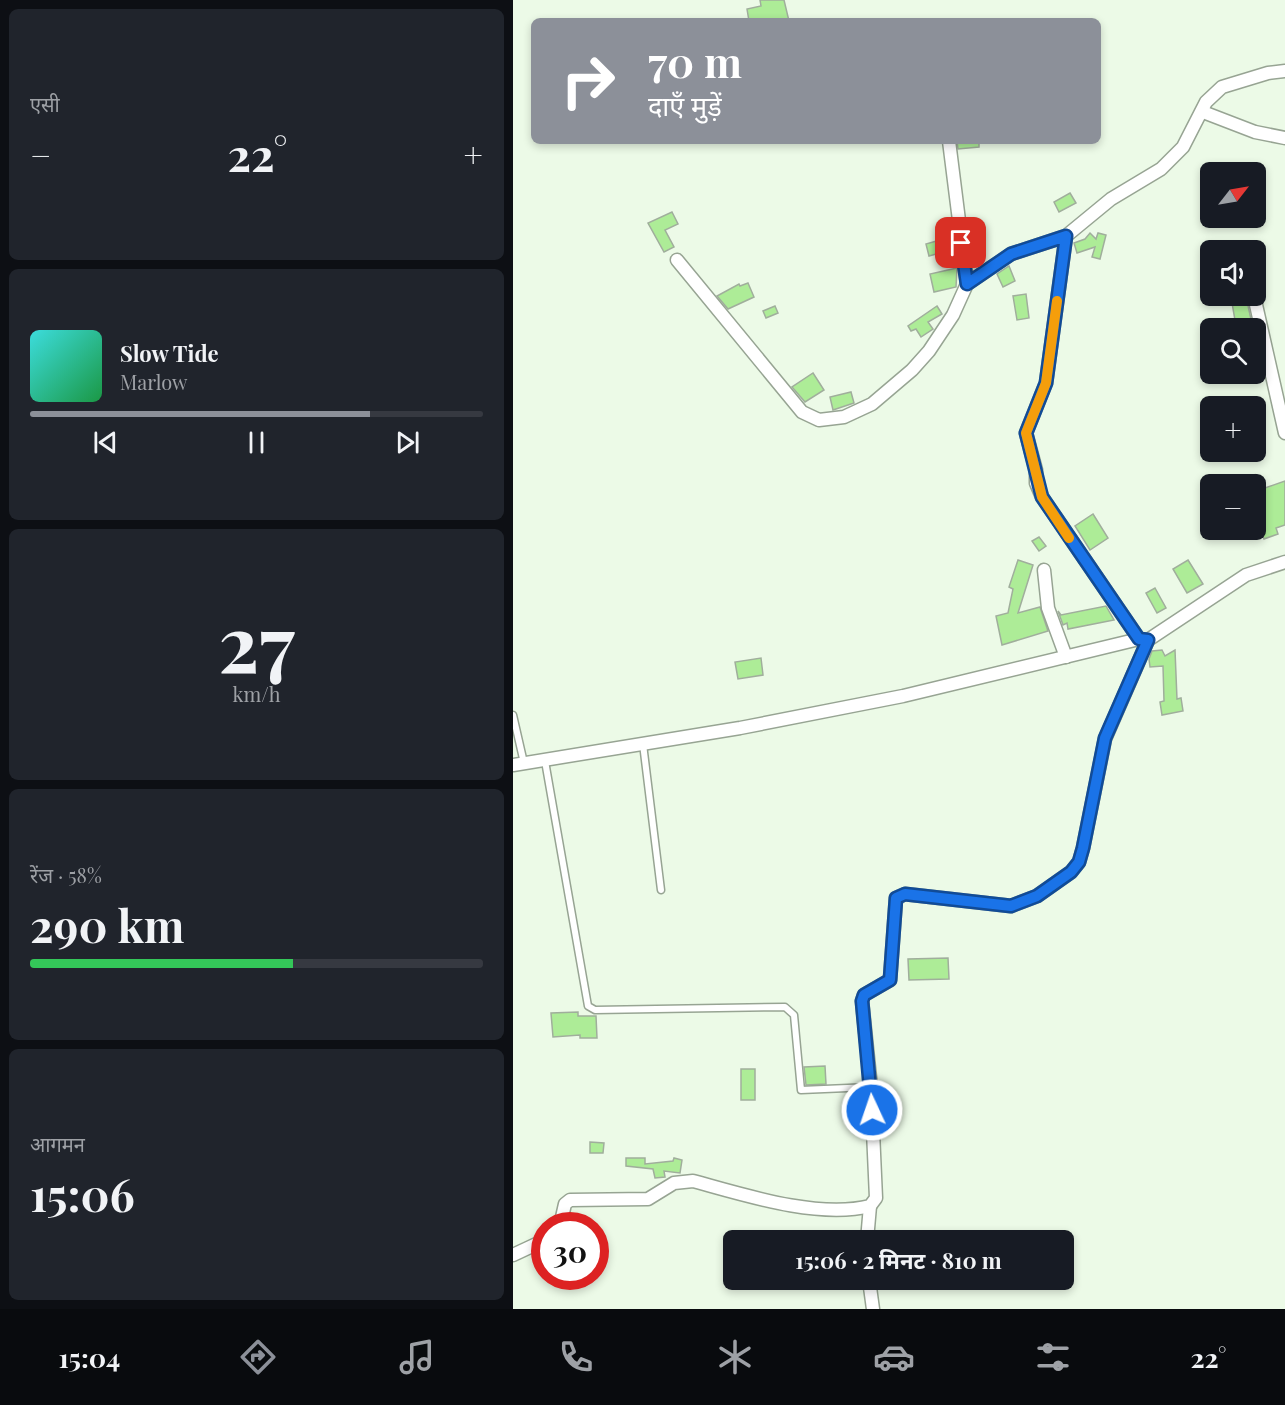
<!DOCTYPE html>
<html lang="hi">
<head>
<meta charset="utf-8">
<style>
	:root { --surface:#171b24; --page:#20242c; --text:#f1f3f6; --muted:#9ea1a6; --line:#363941; --accent:#8c9099 }
	body { margin:0; font-family:"Playfair Display","Noto Sans Devanagari",serif; background:var(--page); color:var(--text); height:100vh; display:flex; flex-direction:column; font-size:22px; white-space:nowrap }
	* { box-sizing:border-box; margin:0 }
	p { font-size:20px; color:var(--muted) }
	.icon { flex:none; width:33px; height:33px; fill:none; stroke:currentColor; stroke-width:2; stroke-linecap:round; stroke-linejoin:round }
	.map { position:relative; flex:1; overflow:hidden }
	.side { display:flex; flex-direction:column; gap:9px; padding:9px; background:#0d0f14; width:513px }
	.side>* { flex:none }
	.guide { position:absolute; left:18px; top:18px; width:570px; height:126px; border-radius:9px; box-shadow:0 3px 9px #0003; background:#8c9099; color:#fff; overflow:hidden }
	.needle { width:39px; rotate:59deg }
	.buttons { position:absolute; left:687px; top:162px; display:grid; gap:12px }
	.buttons a { display:grid; place-items:center; width:66px; height:66px; border-radius:9px; background:var(--surface); box-shadow:0 3px 9px #0003; font-size:30px }
	.speed { position:absolute; left:18px; top:1212px; display:flex; gap:12px; font-size:30px; font-weight:700; text-align:center }
	.speed>* { display:grid; place-content:center; width:78px; height:78px; border-radius:50%; background:var(--surface); box-shadow:0 3px 9px #0003; line-height:1 }
	.speed .limit { border:9px solid #d22; background:#fff; color:#111 }
	.pin { position:absolute; display:grid; place-items:center; width:51px; height:51px; color:#fff; margin:-26px; border-radius:12px; box-shadow:0 3px 9px #0006 }
	.me { position:absolute; width:66px; margin:-33px; rotate:357deg; stroke-linejoin:round; filter:drop-shadow(0 0 4px #0008) }
	.turn { display:flex; align-items:center; gap:21px; height:126px; padding:0 18px; font-size:27px }
	.turn .icon { width:78px; height:78px; stroke-width:2.5 }
	.turn b { display:block; font-size:42px; line-height:51px }
	.big { font-size:45px; font-weight:700; line-height:1.1 }
	.side .card { flex:1; display:flex; flex-direction:column; justify-content:center; gap:9px; min-width:0; padding:0 21px; border-radius:9px; background:var(--page) }
	.side .dial { align-items:center; gap:0 }
	.dial b { font-size:78px; line-height:1 }
	.song { display:flex; align-items:center; gap:18px }
	.cover { width:72px; height:72px; border-radius:9px; background:linear-gradient(135deg,hsl(180 70% 55%),hsl(140 70% 35%)) }
	.played { height:6px; border-radius:3px; background:linear-gradient(90deg,var(--accent) 75%,var(--line) 75%) }
	.keys { display:flex; justify-content:space-around; direction:ltr }
	.heat { display:flex; justify-content:space-between; align-items:center; font-size:33px; direction:ltr }
	.charge { height:9px; border-radius:4px; background:linear-gradient(90deg,#34c759 58%,var(--line) 0) }
	.trip { position:absolute; left:210px; top:1230px; width:351px; height:60px; border-radius:9px; background:var(--surface); box-shadow:0 3px 9px #0003; font-weight:700; line-height:60px; text-align:center }
	.tabs { display:flex; height:96px; justify-content:space-around; align-items:center; background:#090b0e; color:var(--muted) }
	.tabs .icon { width:42px; height:42px }
	.tabs .active { color:var(--accent) }
	.tabs b { font-size:27px; color:var(--text) }
	main { display:flex; flex:1; min-height:0 }
	.map>svg:first-child { display:block }
	.building { fill:#adec97; stroke:#a0ae9c; stroke-width:1.5 }
	.lines { fill:none; stroke-linecap:round; stroke-linejoin:round }
	.service-casing { stroke:#97a493; stroke-width:9 }
	.minor-casing { stroke:#97a493; stroke-width:15 }
	.service { stroke:#fff; stroke-width:6 }
	.minor { stroke:#fff; stroke-width:12 }
	.route-casing { stroke:#114b97; stroke-width:15 }
	.route { stroke:#1a73e8; stroke-width:10 }
	.slow { stroke:#f59e0b; stroke-width:10 }
</style>
</head>
<body>
<main>
<section class="side">
<div class="card"><p>एसी</p>
<div class="heat"><a>−</a><b class="big">22°</b><a>+</a></div>
</div>
<div class="card">
<div class="song"><i class="cover"></i><div><b>Slow Tide</b><p>Marlow</p></div></div>
<div class="played"></div>
<div class="keys"><svg class="icon" aria-label="previous" viewBox="0 0 24 24"><path d="M18 5L8 12l10 7zM5 5v14"/></svg><svg class="icon" aria-label="pause" viewBox="0 0 24 24"><path d="M8 5v14M16 5v14"/></svg><svg class="icon" aria-label="next" viewBox="0 0 24 24"><path d="M6 5l10 7-10 7zM19 5v14"/></svg></div>
</div>
<div class="card dial"><b>27</b><p>km/h</p></div>
<div class="card"><p>रेंज · 58%</p><b class="big">290 km</b><div class="charge"></div></div>
<div class="card"><p>आगमन</p><b class="big">15:06</b></div>
</section>
<div class="map">
<svg width="772" height="1309" viewBox="0 0 772 1309">
	<rect width="100%" height="100%" fill="#ecfae7"/>
	<g class="building">
		<polygon points="247,0 271,0 276,21 236,21 234,9 248,6"/>
		<polygon points="444,141 466,141 466,147 445,149"/>
		<polygon points="557,193 563,203 546,212 541,202"/>
		<polygon points="159,212 165,224 152,230 161,247 151,252 135,223"/>
		<polygon points="439,229 441,249 416,256 413,244 427,240 426,232"/>
		<polygon points="577,233 583,239 585,233 593,235 587,259 579,257 582,247 564,253 561,243 572,239"/>
		<polygon points="496,266 502,281 490,287 484,274"/>
		<polygon points="444,268 443,287 421,292 417,274"/>
		<polygon points="235,283 241,297 215,309 204,296 226,284 227,286"/>
		<polygon points="513,294 516,318 504,320 500,296"/>
		<polygon points="734,301 739,324 723,326 719,303"/>
		<polygon points="262,306 265,313 253,318 250,311"/>
		<polygon points="424,306 429,314 415,322 420,329 408,337 403,329 398,331 395,326"/>
		<polygon points="748,364 750,375 742,377 742,365"/>
		<polygon points="300,373 311,390 292,402 279,387"/>
		<polygon points="338,392 341,403 320,410 317,397"/>
		<polygon points="742,474 749,489 772,481 772,525 763,528 765,534 751,539 742,514"/>
		<polygon points="580,514 595,538 577,550 562,526"/>
		<polygon points="526,537 533,546 526,551 519,541"/>
		<polygon points="505,560 520,565 505,613 527,607 535,631 489,645 483,616 495,613 500,589 496,587"/>
		<polygon points="675,560 690,584 674,593 660,569"/>
		<polygon points="642,588 653,608 644,613 633,593"/>
		<polygon points="593,606 601,620 555,629 554,623 550,625 545,611 548,615"/>
		<polygon points="649,650 652,656 662,650 664,699 668,698 670,711 649,715 647,702 651,701 650,666 637,667 636,659 639,651"/>
		<polygon points="248,658 250,675 225,679 222,662"/>
		<polygon points="435,958 436,979 396,980 395,959"/>
		<polygon points="65,1012 65,1016 83,1016 84,1038 67,1038 67,1035 40,1037 38,1013"/>
		<polygon points="312,1066 313,1084 293,1085 291,1067"/>
		<rect x="228" y="1069" width="14" height="31"/>
		<polygon points="77,1142 91,1143 90,1153 77,1153"/>
		<polygon points="113,1158 132,1158 132,1164 160,1161 161,1158 169,1160 167,1173 151,1171 152,1177 142,1178 140,1169 113,1166"/>
	</g>
	<g class="lines">
		<g class="service-casing">
			<g id="service">
				<polyline points="0,715 11,763"/>
				<polyline points="130,744 148,890"/>
				<polyline points="32,761 75,1006 82,1010 272,1007 281,1015 288,1090 358,1087"/>
			</g>
		</g>
		<g class="minor-casing">
			<g id="minor">
				<polyline points="690,112 742,132 772,138"/>
				<polyline points="436,141 454,284"/>
				<polyline points="553,236 533,383 513,433 523,470 523,483 529,497 626,639"/>
				<polyline points="164,260 289,412 306,420 331,417 359,404 399,370 416,351 440,315 454,284 498,254 553,236 598,199 648,169 670,147 693,102 709,87 755,73 772,71"/>
				<polyline points="741,296 772,433"/>
				<polyline points="531,570 535,608 553,657"/>
				<polyline points="0,765 227,728 390,696 626,639 635,640 733,575 772,562"/>
				<path d="M47 1226 52 1204 57 1200 135 1199 161 1183 180 1181C231 1195 305 1219 357 1206L363 1198 358 1087 349 1001 351 995 377 980 383 898 392 894 498 906 524 896 558 872 566 862 570 848 592 739 635 640"/>
				<polyline points="354,1240 357,1206"/>
				<polyline points="0,1255 32,1240"/>
				<polyline points="356,1280 360,1309"/>
			</g>
		</g>
		<use href="#service" class="service"/>
		<use href="#minor" class="minor"/>
	</g>
	<g class="lines">
		<g class="route-casing">
			<polyline id="route" points="359,1110 349,1001 351,995 377,980 383,898 392,894 498,906 524,896 558,872 566,862 570,848 592,738 635,640 626,639 529,497 513,433 533,383 553,236 498,254 454,284 448,243"/>
		</g>
		<use href="#route" class="route"/>
		<polyline class="slow" points="544,301 533,383 513,433 529,497 556,538"/>
	</g>
</svg>
<div class="buttons">
<a><svg class="needle" viewBox="-14 -14 28 28"><path d="M0-13l5 13h-10z" fill="#e53935"/><path d="M0 13l5-13h-10z" fill="#9ea1a6"/></svg></a>
<a><svg class="icon" aria-label="sound" viewBox="0 0 24 24"><path d="M4 9h4l5-4v14l-5-4H4zM17 9q2 3 0 6"/></svg></a>
<a><svg class="icon" aria-label="search" viewBox="0 0 24 24"><circle cx="10" cy="10" r="6"/><path d="M15 15l6 6"/></svg></a>
<a>+</a>
<a>−</a>
</div>
<div class="speed"><div class="limit">30</div></div>
<div class="pin" style="left:448px;top:243px;background:#d93025"><svg class="icon" aria-label="arrive" viewBox="0 0 24 24"><path d="M6 21V4h12l-3 4 3 4H6"/></svg></div>
<svg class="me" style="left:359px;top:1110px" viewBox="-20 -20 40 40"><circle r="17" fill="#1a73e8" stroke="#fff" stroke-width="3"/><path d="M0-11L8 9 0 5-8 9z" fill="#fff"/></svg>
<div class="trip">15:06 · 2 मिनट · 810 m</div>
<div class="guide">
<div class="turn"><svg class="icon" aria-label="right" viewBox="0 0 24 24"><path d="M7 20v-9h11M14 6l5 5-5 5"/></svg><div><b>70 m</b>दाएँ मुड़ें</div></div>
</div>
</div>
</main>
<nav class="tabs">
<b>15:04</b>
<svg class="icon active" aria-label="directions" viewBox="0 0 24 24"><path d="M12 3l9 9-9 9-9-9zM9 14v-3h6M13 9l2 2-2 2"/></svg>
<svg class="icon" aria-label="music" viewBox="0 0 24 24"><path d="M9 18V5l10-2v13"/><circle cx="6" cy="18" r="3"/><circle cx="16" cy="16" r="3"/></svg>
<svg class="icon" aria-label="phone" viewBox="0 0 24 24"><path d="M5 4h4l2 5-3 2q2 4 5 5l2-3 5 2v4C11 20 4 13 5 4z"/></svg>
<svg class="icon" aria-label="climate" viewBox="0 0 24 24"><path d="M12 3v18M4 7l16 10M4 17L20 7"/></svg>
<svg class="icon" aria-label="car" viewBox="0 0 24 24"><path d="M5 17H2v-5l4-1 3-4h7l3 4 3 1v5h-3M9 17h6M6 11h13"/><circle cx="7" cy="17" r="2"/><circle cx="17" cy="17" r="2"/></svg>
<svg class="icon" aria-label="filters" viewBox="0 0 24 24"><path d="M4 7h16M4 17h16"/><circle cx="9" cy="7" r="2"/><circle cx="15" cy="17" r="2"/></svg>
<b>22°</b>
</nav>
</body>
</html>
